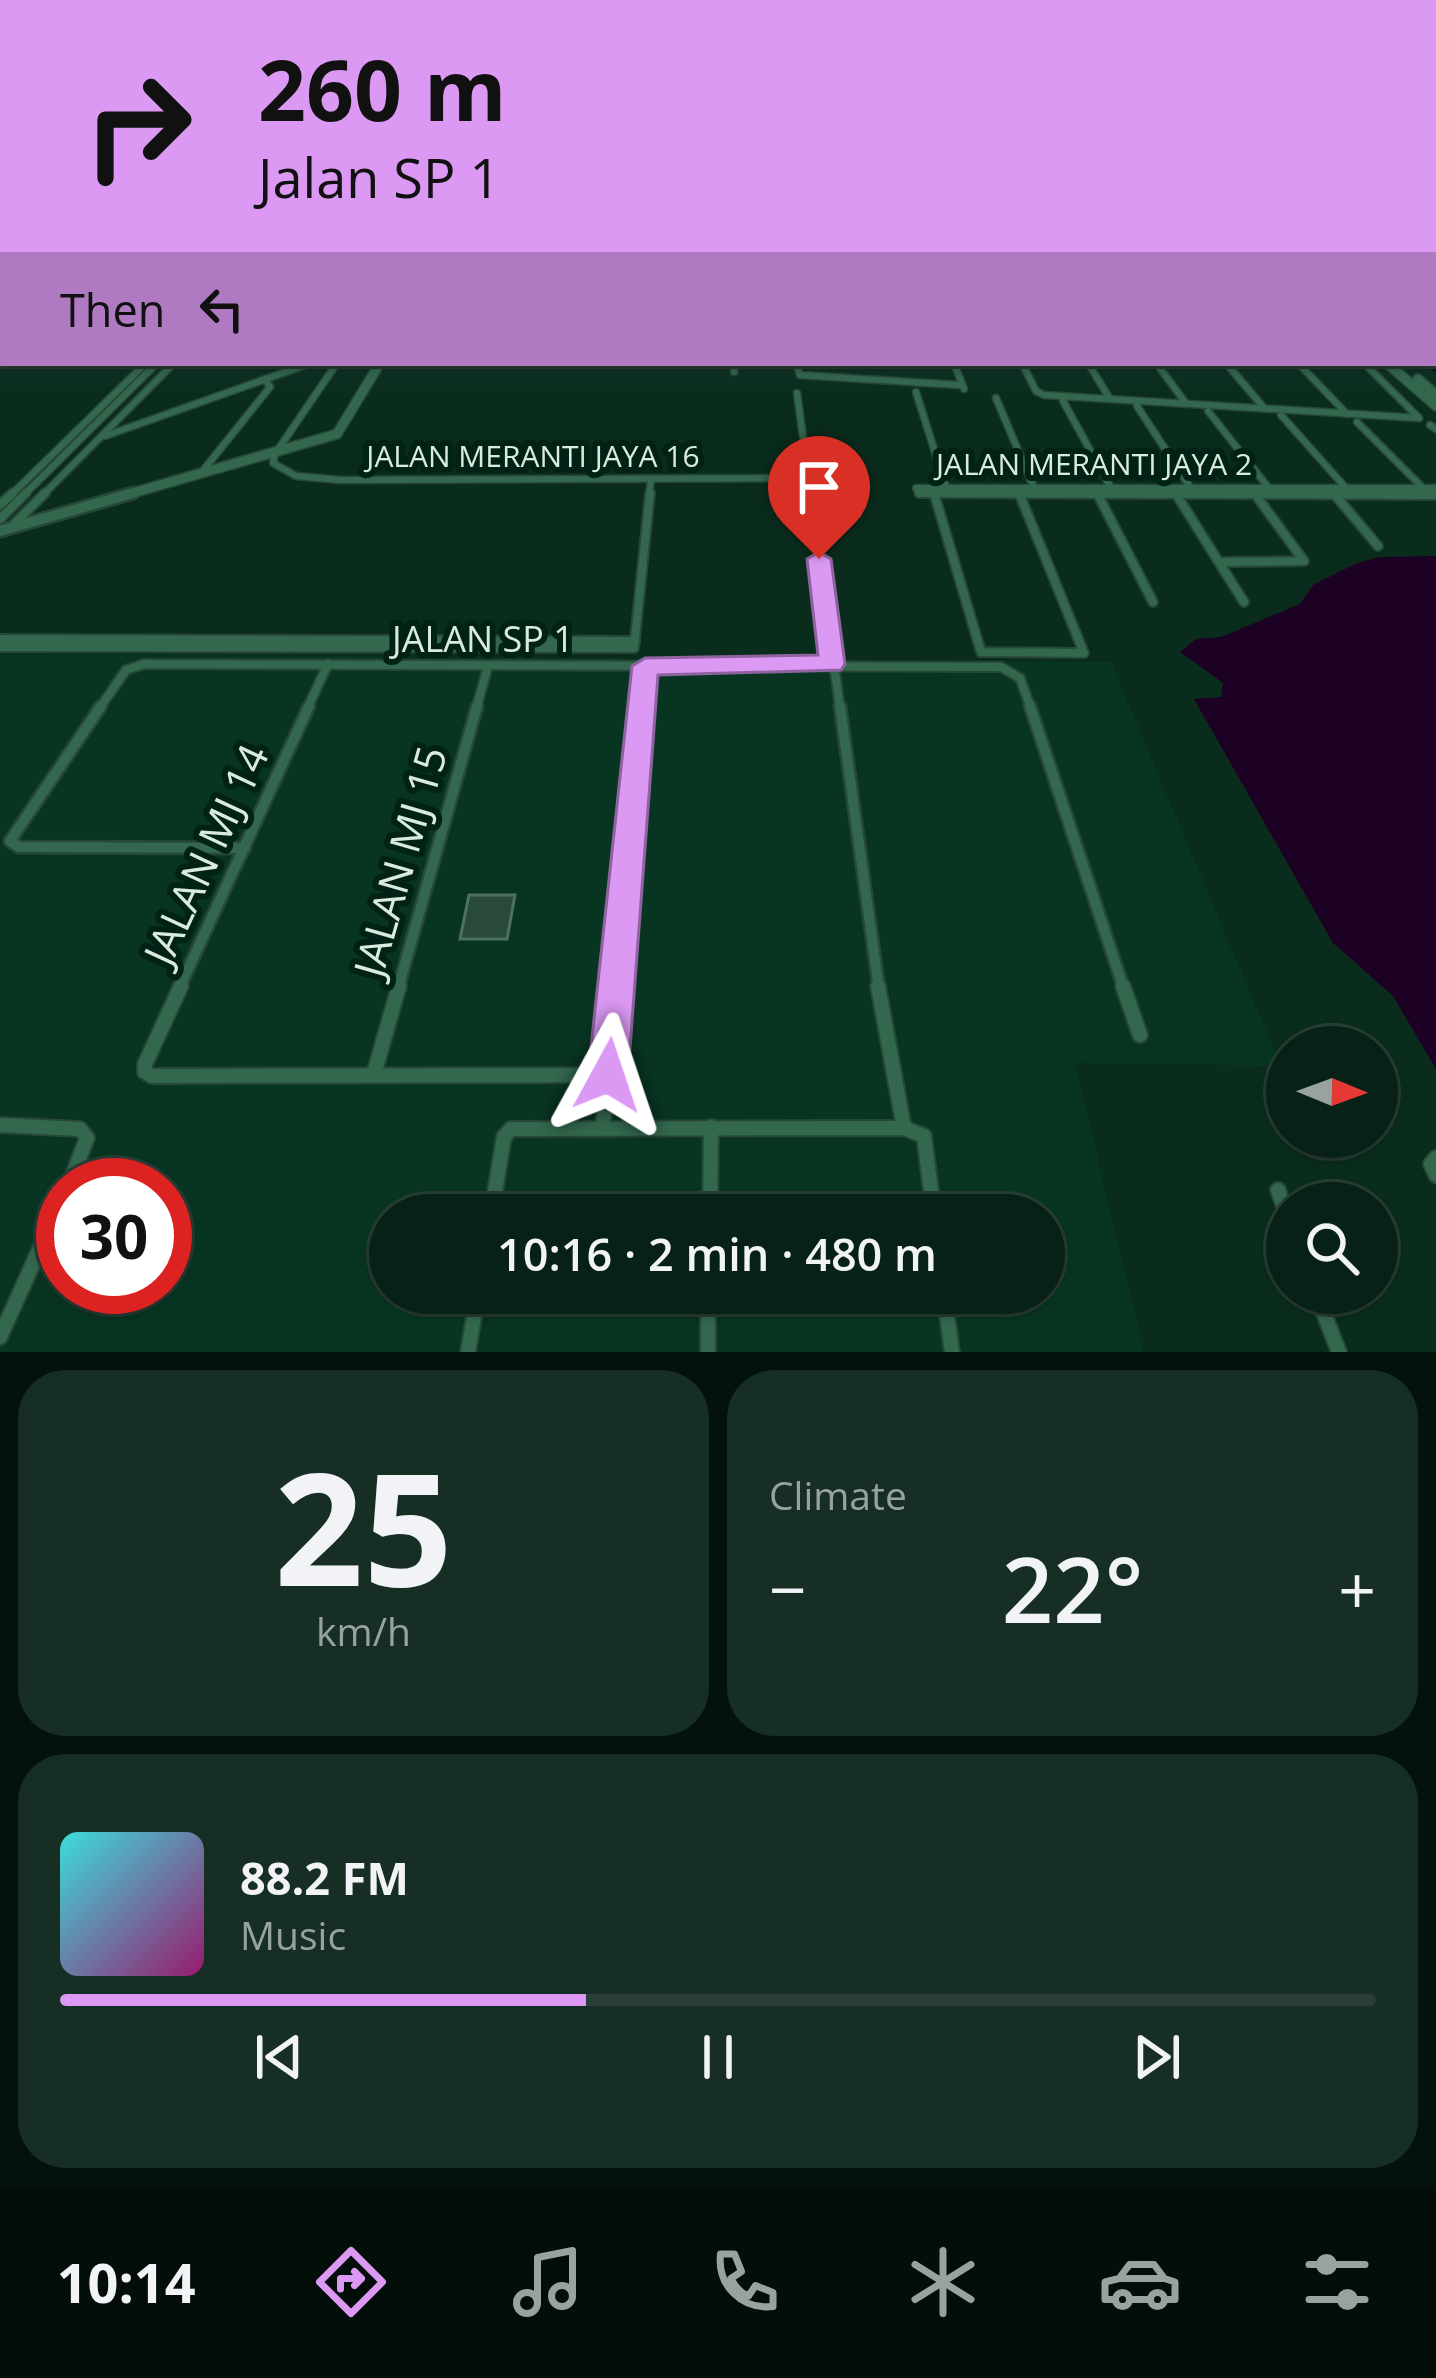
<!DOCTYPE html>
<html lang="en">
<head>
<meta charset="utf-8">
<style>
	:root { --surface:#082116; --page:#162e23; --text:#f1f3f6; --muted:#98a3a1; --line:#293e35; --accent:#dc99f4 }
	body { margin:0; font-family:"Open Sans",sans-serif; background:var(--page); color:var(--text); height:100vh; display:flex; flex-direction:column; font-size:45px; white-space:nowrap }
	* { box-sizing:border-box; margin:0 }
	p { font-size:39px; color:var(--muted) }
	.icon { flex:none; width:66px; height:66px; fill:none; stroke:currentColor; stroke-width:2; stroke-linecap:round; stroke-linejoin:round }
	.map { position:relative; height:1352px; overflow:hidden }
	.drawer { display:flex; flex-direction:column; gap:18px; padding:18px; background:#04120c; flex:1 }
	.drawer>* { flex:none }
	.guide { position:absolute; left:0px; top:0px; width:1437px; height:366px; box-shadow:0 3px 9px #0004,0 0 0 3px var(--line); background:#dc99f4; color:#111; overflow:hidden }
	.needle { width:78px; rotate:91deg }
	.buttons { position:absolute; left:1266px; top:1026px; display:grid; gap:24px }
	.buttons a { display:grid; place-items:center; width:132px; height:132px; border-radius:50%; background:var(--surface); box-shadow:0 3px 9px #0004,0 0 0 3px var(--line); font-size:60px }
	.speed { position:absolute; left:36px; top:1158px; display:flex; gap:24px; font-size:60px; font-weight:700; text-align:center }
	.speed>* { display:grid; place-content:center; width:156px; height:156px; border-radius:50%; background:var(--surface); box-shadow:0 3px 9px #0004,0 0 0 3px var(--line); line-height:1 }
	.speed .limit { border:18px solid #d22; background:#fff; color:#111 }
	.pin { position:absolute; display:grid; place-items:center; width:102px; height:102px; color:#fff; margin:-123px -51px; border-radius:50% 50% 50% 0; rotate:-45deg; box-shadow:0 0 12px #0007 }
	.pin .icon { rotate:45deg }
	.me { position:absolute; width:132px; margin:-66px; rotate:5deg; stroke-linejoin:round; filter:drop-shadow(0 0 9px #0008) }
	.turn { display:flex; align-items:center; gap:42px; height:252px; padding:0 60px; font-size:54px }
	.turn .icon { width:156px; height:156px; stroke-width:2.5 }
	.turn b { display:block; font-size:84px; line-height:102px }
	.then { display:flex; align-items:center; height:114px; padding:0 60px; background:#0003; gap:24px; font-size:45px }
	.big { font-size:90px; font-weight:600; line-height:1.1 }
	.drawer .widget { flex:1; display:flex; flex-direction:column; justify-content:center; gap:18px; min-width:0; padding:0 42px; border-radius:48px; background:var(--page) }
	.drawer .dial { align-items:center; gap:0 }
	.dial b { font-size:156px; line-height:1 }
	.song { display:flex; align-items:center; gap:36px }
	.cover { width:144px; height:144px; border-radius:18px; background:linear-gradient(135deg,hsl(180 70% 55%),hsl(320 70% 35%)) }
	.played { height:12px; border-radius:6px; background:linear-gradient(90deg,var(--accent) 40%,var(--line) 40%) }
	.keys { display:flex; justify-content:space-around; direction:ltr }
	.heat { display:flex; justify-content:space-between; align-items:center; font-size:66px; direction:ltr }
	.drawer .tiles { flex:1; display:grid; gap:18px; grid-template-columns:1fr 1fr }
	.widget:last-child { grid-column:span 2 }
	.trip { position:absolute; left:369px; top:1194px; width:696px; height:120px; border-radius:60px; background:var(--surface); box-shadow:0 3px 9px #0004,0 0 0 3px var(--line); font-weight:600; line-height:120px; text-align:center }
	.tabs { display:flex; height:192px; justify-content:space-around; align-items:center; background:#030d09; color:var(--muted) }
	.tabs .icon { width:84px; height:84px }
	.tabs .selected { color:var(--accent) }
	.tabs b { font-size:54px; color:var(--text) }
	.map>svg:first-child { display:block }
	.built { fill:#083522; fill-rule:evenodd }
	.water { fill:#1c0125 }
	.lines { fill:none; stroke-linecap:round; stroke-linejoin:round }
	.river { fill:#1c0125; fill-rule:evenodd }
	.building { fill:#294a39; stroke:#4e705e; stroke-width:3 }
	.minor-far3-casing { stroke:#274738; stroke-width:9 }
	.minor-far2-casing { stroke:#274738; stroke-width:12 }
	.minor-far1-casing { stroke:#274738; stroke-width:15 }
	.minor-casing { stroke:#274738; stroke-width:18 }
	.tertiary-far1-casing { stroke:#274738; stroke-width:12 }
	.tertiary-casing { stroke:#274738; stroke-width:15 }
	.minor-far3 { stroke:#33684e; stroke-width:6 }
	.minor-far2 { stroke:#33684e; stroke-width:8 }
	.minor-far1 { stroke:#33684e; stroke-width:10 }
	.minor { stroke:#33684e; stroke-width:14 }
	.tertiary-far1 { stroke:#33684e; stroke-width:9 }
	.tertiary { stroke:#33684e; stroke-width:10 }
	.route { fill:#dc99f4; stroke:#8f639f; stroke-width:3 }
	.labels { text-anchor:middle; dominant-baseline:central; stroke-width:12; stroke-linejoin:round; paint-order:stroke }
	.far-street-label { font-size:30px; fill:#d9ebe0; stroke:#012214 }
	.street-label { font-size:36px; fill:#d9ebe0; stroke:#012214 }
	.near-street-label { font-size:42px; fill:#d9ebe0; stroke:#012214 }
</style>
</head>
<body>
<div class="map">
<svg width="1436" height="1352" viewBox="0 0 1436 1352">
	<rect width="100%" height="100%" fill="#0a2c1d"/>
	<path class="built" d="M0 653 1111 662 1281 1066 1075 1063 1144 1352H0ZM63 1185H165V1287H63ZM390 1215H1044V1293H390Z"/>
	<polygon class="water" points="1436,556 1436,1069 1393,996 1333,943 1194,699 1221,697 1223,683 1180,652 1196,639 1221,637 1300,604 1313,585 1357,563 1380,557"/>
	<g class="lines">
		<polygon class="river" points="1434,360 1436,362 1436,373 1422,363"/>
	</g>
	<polygon class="building" points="469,895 515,895 507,939 460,939"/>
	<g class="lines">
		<g class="minor-far3-casing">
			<g id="minor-far3">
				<polyline points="337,363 275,454 273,463 296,476 340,480 808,478"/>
				<polyline points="734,363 734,372"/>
				<polyline points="796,363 800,375 959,385"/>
				<polyline points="954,363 964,389"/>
				<polyline points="1022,363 1036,391 1044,395 1419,418"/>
				<polyline points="1088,363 1110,399"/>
				<polyline points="1156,363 1185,402"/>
				<polyline points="1226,363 1264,408"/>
				<polyline points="1298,363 1347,414"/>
				<polyline points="1364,363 1419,418"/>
				<polyline points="916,392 946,487"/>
				<polyline points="797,393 811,496"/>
				<polyline points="996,398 1034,488"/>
				<polyline points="1063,401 1111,488"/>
				<polyline points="1137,406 1190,487"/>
				<polyline points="1208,411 1268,487"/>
				<polyline points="1281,415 1345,487"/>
				<polyline points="1357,422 1423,488"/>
				<polyline points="1430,425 1436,429"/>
				<polyline points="105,436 311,363"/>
				<polyline points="201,473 270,387 265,379"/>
				<polyline points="1436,488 916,488 919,493 1436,495"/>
				<polyline points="10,496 146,363"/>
				<polyline points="23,496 157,363"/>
				<polyline points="42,496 174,363"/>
				<polyline points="649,496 651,479"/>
			</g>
		</g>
		<g class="minor-far2-casing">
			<g id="minor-far2">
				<polyline points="811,493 840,709"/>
				<polyline points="919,493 1436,495"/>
				<polyline points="934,493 981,652 1084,653 1019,493"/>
				<polyline points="1097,493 1153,602"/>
				<polyline points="1176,494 1244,602"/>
				<polyline points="1335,495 1378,546"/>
				<polyline points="0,505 13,493"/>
				<polyline points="0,519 26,493"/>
				<polyline points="10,528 45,493"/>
				<polyline points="1220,562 1304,561 1255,494"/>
				<polyline points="0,639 635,641"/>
				<polyline points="0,647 634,648 650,493"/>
				<polyline points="99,709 126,670 144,664 1001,667 1020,678 1031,709"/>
				<polyline points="307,709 328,664"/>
				<polyline points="476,709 488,666"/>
				<polyline points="641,709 645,666"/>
			</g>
		</g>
		<g class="minor-far1-casing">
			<g id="minor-far1">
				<polyline points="101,706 10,841 19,847 245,848"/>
				<polyline points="840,706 879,989"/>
				<polyline points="1030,706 1124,989"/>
				<polyline points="179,989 309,706"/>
				<polyline points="398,989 477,706"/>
				<polyline points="616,989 641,706"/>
			</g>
		</g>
		<g class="minor-casing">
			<g id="minor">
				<polyline points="181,986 145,1064 145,1072 152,1076 608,1075"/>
				<polyline points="878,986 904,1128"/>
				<polyline points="1123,986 1140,1035"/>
				<polyline points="374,1074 399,986"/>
				<polyline points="0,1125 80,1129 87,1138 69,1185"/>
				<polyline points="603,1126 616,986"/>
				<polyline points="1436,1158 1431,1164 1436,1175"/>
				<polyline points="1278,1190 1287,1215"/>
				<polyline points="491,1215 504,1137 511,1129 904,1128 924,1136 934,1215"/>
				<polyline points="710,1215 711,1127"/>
				<polyline points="708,1293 708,1352"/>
				<polyline points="944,1293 952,1352"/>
				<polyline points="1316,1293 1339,1352"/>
				<polyline points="0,1337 63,1197"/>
				<polyline points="468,1352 478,1293"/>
			</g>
		</g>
		<g class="tertiary-far1-casing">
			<g id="tertiary-far1">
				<polyline points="1387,363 1436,406"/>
				<polyline points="1418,379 1436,395"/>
				<polyline points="122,496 337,434 380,363 525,363"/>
			</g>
		</g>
		<g class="tertiary-casing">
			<polyline id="tertiary" points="0,531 133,493"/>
		</g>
		<use href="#minor-far3" class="minor-far3"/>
		<use href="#minor-far2" class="minor-far2"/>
		<use href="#minor-far1" class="minor-far1"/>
		<use href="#minor" class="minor"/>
		<use href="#tertiary-far1" class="tertiary-far1"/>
		<use href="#tertiary" class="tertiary"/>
	</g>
	<linearGradient id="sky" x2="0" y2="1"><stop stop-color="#061810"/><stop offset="0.52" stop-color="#2d4b4c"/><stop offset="1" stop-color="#2d4b4c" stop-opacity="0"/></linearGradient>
	<rect width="1436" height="395" fill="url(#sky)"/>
	<polygon class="route" points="819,552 831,559 845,664 841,670 658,675 628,1075 622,1088 608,1094 594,1088 588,1075 632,666 645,658 818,655 807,559"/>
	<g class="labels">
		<g class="far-street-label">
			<text x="533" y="455">JALAN MERANTI JAYA 16</text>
			<text x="1094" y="463">JALAN MERANTI JAYA 2</text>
		</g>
		<g class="street-label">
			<text x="483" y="638">JALAN SP 1</text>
		</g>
		<g class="near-street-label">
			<text transform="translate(205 854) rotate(-65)">JALAN MJ 14</text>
			<text transform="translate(399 861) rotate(-74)">JALAN MJ 15</text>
		</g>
	</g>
</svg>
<div class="buttons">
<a><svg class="needle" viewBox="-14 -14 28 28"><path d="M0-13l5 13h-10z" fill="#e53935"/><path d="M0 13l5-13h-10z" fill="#98a3a1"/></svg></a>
<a><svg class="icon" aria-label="search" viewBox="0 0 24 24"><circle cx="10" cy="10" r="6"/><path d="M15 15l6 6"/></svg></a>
</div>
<div class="speed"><div class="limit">30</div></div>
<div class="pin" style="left:819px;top:559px;background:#d93025"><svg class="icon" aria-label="arrive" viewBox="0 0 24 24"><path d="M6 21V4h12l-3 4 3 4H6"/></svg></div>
<svg class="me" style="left:608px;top:1075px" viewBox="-20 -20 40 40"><path d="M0-17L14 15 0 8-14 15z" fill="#dc99f4" stroke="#fff" stroke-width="4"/></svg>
<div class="trip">10:16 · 2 min · 480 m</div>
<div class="guide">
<div class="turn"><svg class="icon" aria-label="right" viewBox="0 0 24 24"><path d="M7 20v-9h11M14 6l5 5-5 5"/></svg><div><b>260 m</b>Jalan SP 1</div></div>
<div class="then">Then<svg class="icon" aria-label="left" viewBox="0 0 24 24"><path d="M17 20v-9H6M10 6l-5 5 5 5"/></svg></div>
</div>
</div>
<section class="drawer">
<div class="tiles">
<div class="widget dial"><b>25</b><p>km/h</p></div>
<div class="widget"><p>Climate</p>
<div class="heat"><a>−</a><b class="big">22°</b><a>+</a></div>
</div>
<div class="widget">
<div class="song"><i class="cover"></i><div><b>88.2 FM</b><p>Music</p></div></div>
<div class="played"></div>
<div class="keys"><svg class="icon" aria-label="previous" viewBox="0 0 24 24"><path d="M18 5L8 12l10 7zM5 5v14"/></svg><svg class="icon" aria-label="pause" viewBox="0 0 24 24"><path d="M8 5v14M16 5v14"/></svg><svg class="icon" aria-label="next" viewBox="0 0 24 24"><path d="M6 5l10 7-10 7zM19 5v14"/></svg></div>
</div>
</div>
</section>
<nav class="tabs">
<b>10:14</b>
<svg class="icon selected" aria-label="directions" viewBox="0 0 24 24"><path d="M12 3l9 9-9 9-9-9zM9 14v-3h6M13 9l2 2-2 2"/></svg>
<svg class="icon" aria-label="music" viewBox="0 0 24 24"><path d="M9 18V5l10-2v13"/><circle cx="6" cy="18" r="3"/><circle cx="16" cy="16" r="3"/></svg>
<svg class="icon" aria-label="phone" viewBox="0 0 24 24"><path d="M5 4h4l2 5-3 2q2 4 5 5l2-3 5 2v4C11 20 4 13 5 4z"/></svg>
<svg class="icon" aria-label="climate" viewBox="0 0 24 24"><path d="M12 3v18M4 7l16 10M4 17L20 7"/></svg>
<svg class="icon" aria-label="car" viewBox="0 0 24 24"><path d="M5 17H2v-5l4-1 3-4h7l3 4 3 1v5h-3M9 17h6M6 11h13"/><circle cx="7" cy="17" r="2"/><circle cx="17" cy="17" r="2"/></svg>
<svg class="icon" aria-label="filters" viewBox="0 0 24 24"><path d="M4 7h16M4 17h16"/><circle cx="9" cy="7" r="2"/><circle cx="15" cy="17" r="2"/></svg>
</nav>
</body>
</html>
